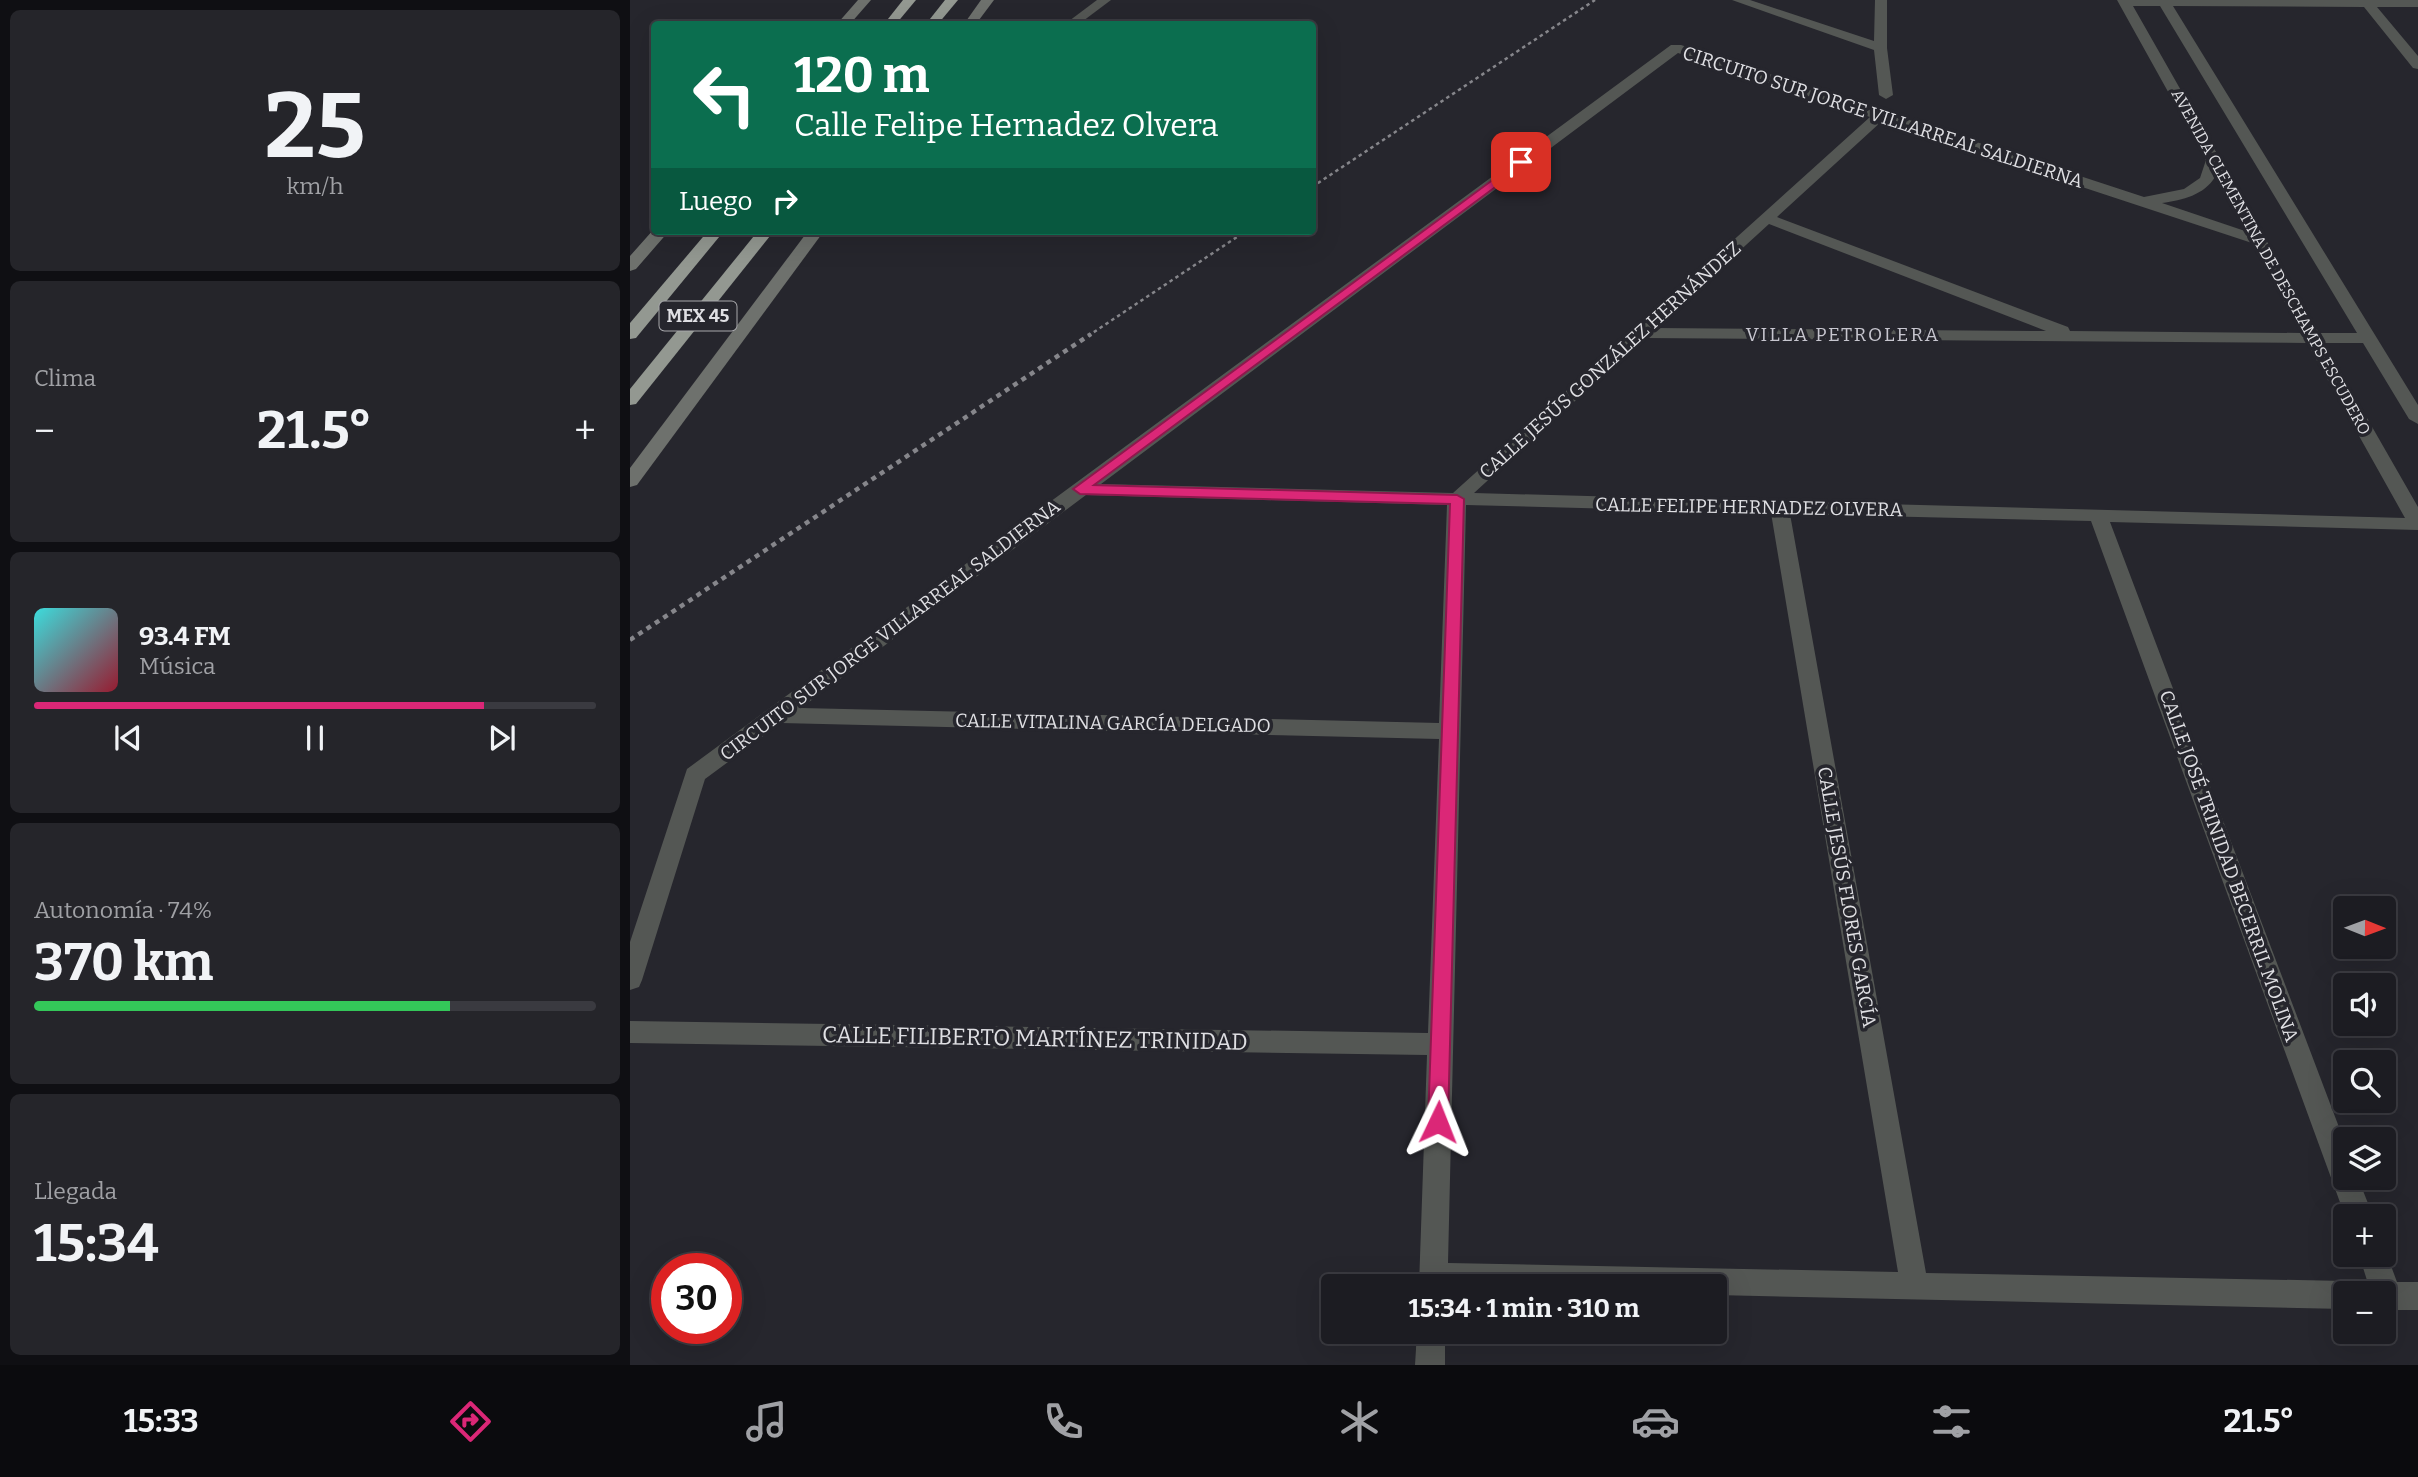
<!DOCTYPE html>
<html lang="es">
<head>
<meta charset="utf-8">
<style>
	:root { --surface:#1c1c22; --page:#25252a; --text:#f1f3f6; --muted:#a0a1a5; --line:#3a3a40; --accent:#db2777 }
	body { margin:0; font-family:Bitter,serif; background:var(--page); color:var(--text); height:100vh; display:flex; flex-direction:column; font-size:26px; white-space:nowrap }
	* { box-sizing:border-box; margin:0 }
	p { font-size:23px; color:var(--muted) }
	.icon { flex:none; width:38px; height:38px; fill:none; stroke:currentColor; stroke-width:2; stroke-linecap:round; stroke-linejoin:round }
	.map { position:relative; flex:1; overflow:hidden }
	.side { display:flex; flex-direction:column; gap:10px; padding:10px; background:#0f0f13; width:630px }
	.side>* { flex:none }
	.banner { position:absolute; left:21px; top:21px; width:665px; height:214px; border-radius:7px; box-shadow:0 7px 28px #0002,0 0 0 2px var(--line); background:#0b6e4f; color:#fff; overflow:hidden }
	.needle { width:46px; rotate:91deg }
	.fabs { position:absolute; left:1703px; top:896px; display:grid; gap:14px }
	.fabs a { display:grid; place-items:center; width:63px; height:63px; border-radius:7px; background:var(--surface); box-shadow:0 7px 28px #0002,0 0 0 2px var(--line); font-size:35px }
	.speed { position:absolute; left:21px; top:1253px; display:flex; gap:14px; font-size:35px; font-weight:700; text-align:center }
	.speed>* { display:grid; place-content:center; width:91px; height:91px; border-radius:50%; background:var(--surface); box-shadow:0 7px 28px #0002,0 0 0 2px var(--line); line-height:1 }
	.speed .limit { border:10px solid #d22; background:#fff; color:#111 }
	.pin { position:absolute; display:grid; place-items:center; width:60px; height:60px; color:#fff; margin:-30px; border-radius:14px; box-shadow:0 4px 10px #0006 }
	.me { position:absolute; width:77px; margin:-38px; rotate:2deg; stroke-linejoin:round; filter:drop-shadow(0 0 5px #0008) }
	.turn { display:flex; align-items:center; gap:24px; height:147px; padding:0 28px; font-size:32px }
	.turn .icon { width:91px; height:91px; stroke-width:2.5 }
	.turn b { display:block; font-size:49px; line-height:60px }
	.then { display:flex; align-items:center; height:66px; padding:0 28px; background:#0003; gap:14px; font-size:26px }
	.big { font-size:52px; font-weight:700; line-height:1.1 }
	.side .tile { flex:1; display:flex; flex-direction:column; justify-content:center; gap:10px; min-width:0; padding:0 24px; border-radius:10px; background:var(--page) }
	.side .dial { align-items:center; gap:0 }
	.dial b { font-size:91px; line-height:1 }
	.song { display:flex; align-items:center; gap:21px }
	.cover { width:84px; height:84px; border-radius:10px; background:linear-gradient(135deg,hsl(180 70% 55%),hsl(350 70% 35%)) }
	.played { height:7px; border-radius:4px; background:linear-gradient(90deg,var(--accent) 80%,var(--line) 80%) }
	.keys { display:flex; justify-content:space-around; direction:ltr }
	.heat { display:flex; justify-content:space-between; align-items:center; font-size:38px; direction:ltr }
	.charge { height:10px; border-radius:5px; background:linear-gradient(90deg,#34c759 74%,var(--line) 0) }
	.trip { position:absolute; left:691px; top:1274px; width:406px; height:70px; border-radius:7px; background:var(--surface); box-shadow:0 7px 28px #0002,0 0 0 2px var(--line); font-weight:700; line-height:70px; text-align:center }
	.tabs { display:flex; height:112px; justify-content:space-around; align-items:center; background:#0b0b0e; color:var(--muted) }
	.tabs .icon { width:49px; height:49px }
	.tabs .active { color:var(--accent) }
	.tabs b { font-size:32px; color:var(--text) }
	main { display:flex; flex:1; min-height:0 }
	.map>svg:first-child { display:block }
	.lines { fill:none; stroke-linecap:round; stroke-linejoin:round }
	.path-far1 { stroke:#86868b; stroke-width:2.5; stroke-dasharray:3.5 3.5; stroke-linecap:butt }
	.path { stroke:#86868b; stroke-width:4.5; stroke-dasharray:5 5; stroke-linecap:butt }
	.lane { fill:#545754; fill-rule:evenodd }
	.street { fill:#545754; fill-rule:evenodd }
	.secondary { fill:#6e716d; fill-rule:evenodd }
	.highway { fill:#939891; fill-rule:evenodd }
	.route { fill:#db2777; stroke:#8e194d; stroke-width:2 }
	.labels { text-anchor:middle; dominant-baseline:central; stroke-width:7; stroke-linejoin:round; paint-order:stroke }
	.far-street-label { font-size:16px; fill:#dfdfe3; stroke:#26262d }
	.shield { fill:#26262d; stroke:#a8a8ac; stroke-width:2 }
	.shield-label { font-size:18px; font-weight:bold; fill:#dfdfe3 }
	.street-label { font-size:19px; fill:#dfdfe3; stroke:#26262d }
	.far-quarter-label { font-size:19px; letter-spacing:2px; fill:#c7c6cf; stroke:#26262d }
	.near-street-label { font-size:23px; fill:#dfdfe3; stroke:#26262d }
</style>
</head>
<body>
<main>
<section class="side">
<div class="tile dial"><b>25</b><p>km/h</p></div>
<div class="tile"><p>Clima</p>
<div class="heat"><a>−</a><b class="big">21.5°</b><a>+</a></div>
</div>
<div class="tile">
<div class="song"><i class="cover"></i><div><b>93.4 FM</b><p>Música</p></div></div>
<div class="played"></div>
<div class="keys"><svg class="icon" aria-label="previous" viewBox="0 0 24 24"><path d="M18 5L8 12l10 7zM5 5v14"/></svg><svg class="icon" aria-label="pause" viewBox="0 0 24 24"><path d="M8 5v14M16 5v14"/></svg><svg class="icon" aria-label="next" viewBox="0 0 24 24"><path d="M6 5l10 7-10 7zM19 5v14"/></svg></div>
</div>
<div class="tile"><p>Autonomía · 74%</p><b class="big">370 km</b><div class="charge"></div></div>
<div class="tile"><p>Llegada</p><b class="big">15:34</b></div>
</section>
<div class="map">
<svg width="1788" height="1365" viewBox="0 0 1788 1365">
	<rect width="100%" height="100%" fill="#26262d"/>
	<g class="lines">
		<g class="path-far1">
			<polyline points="682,187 965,0"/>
			<polyline points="458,336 616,231"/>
		</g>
		<polyline class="path" points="0,640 461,334"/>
		<polygon class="lane" points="467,0 481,0 449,24 435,24"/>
		<g class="street">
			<polygon points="1102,0 1120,0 1244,41 1245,0 1257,0 1257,48 1263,95 1256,99 1249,95 1244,50"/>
			<path d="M1487 0H1788V7H1747L1788 56V69L1783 68 1734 7 1543 6 1788 405V424L1779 419 1733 343H1694L1788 507V530L1480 522 1715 1143V1178H1728L1743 1216H1715L1461 521 1160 514 1296 1273 1715 1281 1725 1285 1728 1293H1715V1309L1085 1295V1286H789L797 1055 0 1043V1021L798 1033 809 739 151 723 75 779 12 980 9 987 0 990V942L57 769 1041 45H1051L1514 197 1554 189 1570 178 1576 160ZM1503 6H1530L1727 333H1689ZM1048 53 1240 117 823 493 471 484ZM1252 121 1622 243 1672 333 1440 331 1438 327 1147 217ZM1585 177 1615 231 1532 203C1553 200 1574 195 1585 177ZM1139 224 1416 331 1025 328ZM1014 338 1677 343 1775 518 844 493ZM456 495 817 505 809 723 171 708ZM836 505 1141 513 1268 1272 818 1263Z"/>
			<polygon points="1754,1247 1767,1282 1788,1282 1788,1310 1754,1310 1754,1293 1741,1293 1729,1255 1754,1255"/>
			<polygon points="787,1332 815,1332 815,1365 785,1365"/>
		</g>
		<g class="secondary">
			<polygon points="228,0 241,0 220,24 207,24"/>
			<polygon points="351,0 364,0 346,24 334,24"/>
			<polygon points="24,229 24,231 39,231 6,269 0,271 0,256"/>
			<polygon points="178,231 194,231 7,485 0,487 0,468"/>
		</g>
		<g class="highway">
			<polygon points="273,0 286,0 266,24 254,24"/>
			<polygon points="315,0 328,0 308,24 296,24"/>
			<polygon points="78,231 94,231 6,338 0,339 0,323"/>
			<polygon points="128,231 144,231 6,404 0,405 0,389"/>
		</g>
	</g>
	<polygon class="route" points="891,159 895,160 895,165 464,485 827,495 834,499 818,1122 815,1128 808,1130 801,1128 798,1122 820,504 450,494 443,489"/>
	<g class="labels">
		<g class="far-street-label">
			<text transform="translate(1641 262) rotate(61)">AVENIDA CLEMENTINA DE DESCHAMPS ESCUDERO</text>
		</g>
		<rect class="shield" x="29.5" y="301.5" width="77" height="29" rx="5"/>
		<g class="shield-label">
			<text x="68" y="316">MEX 45</text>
		</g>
		<g class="street-label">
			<text transform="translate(1253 117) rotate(18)">CIRCUITO SUR JORGE VILLARREAL SALDIERNA</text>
			<text transform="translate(980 360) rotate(-42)">CALLE JESÚS GONZÁLEZ HERNÁNDEZ</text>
			<text transform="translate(1119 507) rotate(1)">CALLE FELIPE HERNADEZ OLVERA</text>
			<text transform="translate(260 630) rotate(-37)">CIRCUITO SUR JORGE VILLARREAL SALDIERNA</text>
			<text transform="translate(483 723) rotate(1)">CALLE VITALINA GARCÍA DELGADO</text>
			<text transform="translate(1599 866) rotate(70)">CALLE JOSÉ TRINIDAD BECERRIL MOLINA</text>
			<text transform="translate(1217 897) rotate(80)">CALLE JESÚS FLORES GARCÍA</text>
		</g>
		<g class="far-quarter-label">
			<text x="1213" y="334">VILLA PETROLERA</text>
		</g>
		<g class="near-street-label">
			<text transform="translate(405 1038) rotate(1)">CALLE FILIBERTO MARTÍNEZ TRINIDAD</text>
		</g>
	</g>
</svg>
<div class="fabs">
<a><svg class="needle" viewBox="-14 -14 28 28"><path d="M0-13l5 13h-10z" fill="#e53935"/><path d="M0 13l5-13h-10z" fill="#a0a1a5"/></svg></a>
<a><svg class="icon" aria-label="sound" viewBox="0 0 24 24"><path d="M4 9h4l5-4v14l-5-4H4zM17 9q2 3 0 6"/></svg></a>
<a><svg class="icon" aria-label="search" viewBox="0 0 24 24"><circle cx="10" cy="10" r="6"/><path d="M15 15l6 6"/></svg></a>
<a><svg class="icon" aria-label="layers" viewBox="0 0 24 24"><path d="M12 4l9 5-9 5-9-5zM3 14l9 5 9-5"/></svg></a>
<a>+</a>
<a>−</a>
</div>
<div class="speed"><div class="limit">30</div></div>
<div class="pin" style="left:891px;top:162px;background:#d93025"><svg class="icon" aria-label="arrive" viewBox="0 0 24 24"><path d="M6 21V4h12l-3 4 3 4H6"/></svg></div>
<svg class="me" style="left:808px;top:1122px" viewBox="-20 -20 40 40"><path d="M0-17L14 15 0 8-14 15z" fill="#db2777" stroke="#fff" stroke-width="4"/></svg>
<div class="trip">15:34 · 1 min · 310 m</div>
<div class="banner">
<div class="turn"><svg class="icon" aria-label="left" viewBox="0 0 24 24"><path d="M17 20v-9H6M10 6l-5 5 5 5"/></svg><div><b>120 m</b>Calle Felipe Hernadez Olvera</div></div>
<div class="then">Luego<svg class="icon" aria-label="right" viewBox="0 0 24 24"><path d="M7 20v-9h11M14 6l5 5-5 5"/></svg></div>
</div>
</div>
</main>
<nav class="tabs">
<b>15:33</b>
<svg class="icon active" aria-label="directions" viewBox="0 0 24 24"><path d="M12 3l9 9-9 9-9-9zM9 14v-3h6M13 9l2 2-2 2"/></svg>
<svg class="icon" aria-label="music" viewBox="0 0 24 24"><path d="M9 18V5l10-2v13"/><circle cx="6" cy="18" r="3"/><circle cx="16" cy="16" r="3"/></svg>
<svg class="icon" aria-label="phone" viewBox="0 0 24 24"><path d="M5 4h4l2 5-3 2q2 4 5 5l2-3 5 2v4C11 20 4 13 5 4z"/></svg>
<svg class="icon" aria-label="climate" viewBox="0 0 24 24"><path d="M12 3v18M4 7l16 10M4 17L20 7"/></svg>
<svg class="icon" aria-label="car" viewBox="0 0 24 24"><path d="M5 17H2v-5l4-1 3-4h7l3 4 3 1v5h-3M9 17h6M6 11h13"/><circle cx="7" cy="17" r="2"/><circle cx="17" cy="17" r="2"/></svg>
<svg class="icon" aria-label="filters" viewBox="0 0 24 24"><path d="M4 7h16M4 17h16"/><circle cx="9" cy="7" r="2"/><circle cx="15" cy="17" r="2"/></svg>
<b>21.5°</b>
</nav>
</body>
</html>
